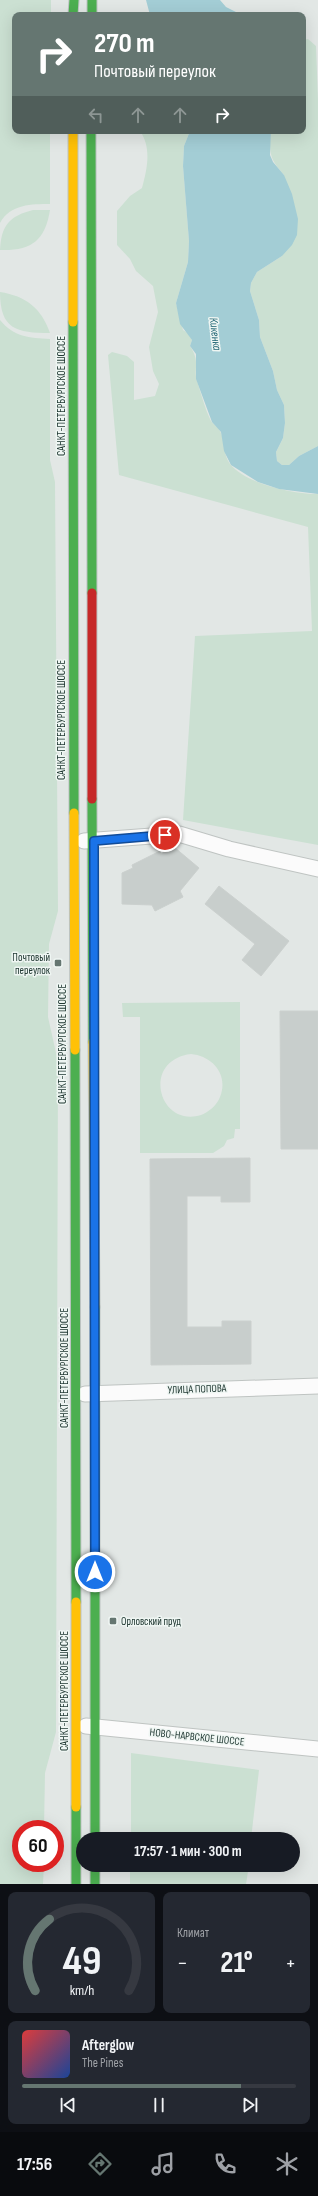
<!DOCTYPE html>
<html lang="ru">
<head>
<meta charset="utf-8">
<style>
	:root { --surface:#171b24; --page:#242831; --text:#f1f3f6; --muted:#9ea1a6; --line:#363941; --accent:#657671 }
	body { margin:0; font-family:"Sofia Sans Condensed",sans-serif; background:var(--page); color:var(--text); height:100vh; display:flex; flex-direction:column; font-size:15px; white-space:nowrap }
	* { box-sizing:border-box; margin:0 }
	p { font-size:13px; color:var(--muted) }
	.icon { flex:none; width:22px; height:22px; fill:none; stroke:currentColor; stroke-width:2; stroke-linecap:round; stroke-linejoin:round }
	.map { position:relative; height:1884px; overflow:hidden }
	.sheet { display:flex; flex-direction:column; gap:8px; padding:8px; background:#0d0f14; flex:1 }
	.sheet>* { flex:none }
	.guide { position:absolute; left:12px; top:12px; width:294px; height:122px; border-radius:8px; box-shadow:0 4px 16px #0002; background:#657671; color:#fff; overflow:hidden }
	.speed { position:absolute; left:12px; top:1820px; display:flex; gap:8px; font-size:20px; font-weight:700; text-align:center }
	.speed>* { display:grid; place-content:center; width:52px; height:52px; border-radius:50%; background:var(--surface); box-shadow:0 4px 16px #0002; line-height:1 }
	.speed .limit { border:6px solid #d22; background:#fff; color:#111 }
	.pin { position:absolute; display:grid; place-items:center; width:34px; height:34px; color:#fff; margin:-17px; border:2px solid #fff; border-radius:50%; box-shadow:0 1px 4px #0007 }
	.me { position:absolute; width:44px; margin:-22px; rotate:0deg; stroke-linejoin:round; filter:drop-shadow(0 0 3px #0008) }
	.turn { display:flex; align-items:center; gap:14px; height:84px; padding:0 16px; font-size:18px }
	.turn .icon { width:52px; height:52px; stroke-width:2.5 }
	.turn b { display:block; font-size:28px; line-height:34px }
	.lanes { display:flex; align-items:center; height:38px; padding:0 16px; background:#0003; justify-content:center; gap:20px; direction:ltr }
	.lanes .off { opacity:.35 }
	.big { font-size:30px; font-weight:700; line-height:1.1 }
	.sheet .tile { flex:1; display:flex; flex-direction:column; justify-content:center; gap:6px; min-width:0; padding:0 14px; border-radius:8px; background:var(--page) }
	.sheet .dial { align-items:center; gap:0 }
	.dial svg { height:104px; overflow:visible; fill:none; stroke:var(--line); stroke-width:7; stroke-linecap:round; text-anchor:middle }
	.dial text { fill:var(--text); stroke:none }
	.song { display:flex; align-items:center; gap:12px }
	.cover { width:48px; height:48px; border-radius:6px; background:linear-gradient(135deg,hsl(0 70% 55%),hsl(220 70% 35%)) }
	.played { height:4px; border-radius:2px; background:linear-gradient(90deg,var(--accent) 80%,var(--line) 80%) }
	.keys { display:flex; justify-content:space-around; direction:ltr }
	.heat { display:flex; justify-content:space-between; align-items:center; font-size:22px; direction:ltr }
	.sheet .tiles { flex:1; display:grid; gap:8px; grid-template-columns:1fr 1fr }
	.tile:last-child { grid-column:span 2 }
	.trip { position:absolute; left:76px; top:1832px; width:224px; height:40px; border-radius:20px; background:var(--surface); box-shadow:0 4px 16px #0002; font-weight:700; line-height:40px; text-align:center }
	.dock { display:flex; height:64px; justify-content:space-around; align-items:center; background:#090b0e; color:var(--muted) }
	.dock .icon { width:28px; height:28px }
	.dock .active { color:var(--accent) }
	.dock b { font-size:18px; color:var(--text) }
	.map>svg:first-child { display:block }
	.green { fill:#cbe0d2; fill-rule:evenodd }
	.water { fill:#a3cdd5 }
	.building { fill:#c8cecc; stroke:#cbd0ce }
	.lines { fill:none; stroke-linecap:round; stroke-linejoin:round }
	.street-casing { stroke:#bfc4c2; stroke-width:17 }
	.fast-casing { stroke:#bcc3c1; stroke-width:11 }
	.slow-casing { stroke:#bcc3c1; stroke-width:11 }
	.jam-casing { stroke:#bcc3c1; stroke-width:11 }
	.street { stroke:#fbfbfb; stroke-width:15 }
	.fast { stroke:#4caf50; stroke-width:9 }
	.slow { stroke:#ffc107; stroke-width:9 }
	.jam { stroke:#c62828; stroke-width:9 }
	.route-casing { stroke:#114b97; stroke-width:10 }
	.route { stroke:#1a73e8; stroke-width:7 }
	.poi-dot { fill:#657671; stroke:#eff6f3; stroke-width:1.5 }
	.labels { text-anchor:middle; dominant-baseline:central; stroke-width:3; stroke-linejoin:round; paint-order:stroke }
	.street-label { font-size:11px; fill:#213933; stroke:#eff6f3 }
	.poi-label { font-size:11px; fill:#213933; stroke:#eff6f3; text-anchor:end }
	.water-label { font-size:12px; font-style:italic; fill:#1d6372; stroke:#eff6f3 }
</style>
</head>
<body>
<div class="map">
<svg width="318" height="1884" viewBox="0 0 318 1884">
	<rect width="100%" height="100%" fill="#e2e7e5"/>
	<g class="green">
		<path d="M0 0H51V15H15V131H50V204C32 204 10 204 0 223Z"/>
		<path d="M308 39 316 46 318 100V446L299 456 289 465H282L277 461 276 452 283 438 285 423 284 405 277 390 273 371 260 337 259 320 250 291 251 283 257 272 282 256 284 175C269 158 269 153 271 131H303V40Z"/>
		<path d="M140 131H190L184 146 183 166 189 241 188 262 176 303 183 330 189 334 192 340 190 346C201 363 193 368 197 381 201 393 205 409 211 421 214 425 219 428 221 433 225 443 223 454 230 464 246 484 294 494 318 494V845L183 820 195 636 312 631 308 527 119 475 108 355 112 352 127 356 134 362V400L155 396 159 384 153 371 149 347 158 312 153 286 136 271 130 259 117 245V211L130 196 142 188C147 170 152 148 140 131Z"/>
		<path d="M33 210H50C45 241 31 251 0 250 1 226 9 216 33 210Z"/>
		<path d="M0 292C26 296 41 308 50 333 16 333 0 329 0 292Z"/>
		<path d="M0 320C14 337 29 338 50 339V460L55 482 58 911 49 944 48 1017 58 1062 56 1732 45 1773 44 1829H21V1863H44L43 1884H0Z"/>
		<path d="M240 1002V1129H235L234 1138 227 1140 224 1146 213 1153H140V1017H123L122 1003ZM191 1054C212 1056 229 1074 220 1097 217 1105 209 1112 201 1115 158 1128 141 1060 191 1054Z"/>
		<polygon points="131,1753 259,1770 251,1839 131,1839"/>
		<polygon points="130,1865 249,1865 246,1884 130,1884"/>
	</g>
	<g class="water">
		<polygon points="146,0 220,0 226,7 236,12 236,15 150,15"/>
		<polygon points="190,131 271,131 270,155 273,162 284,175 292,194 298,219 297,235 292,245 282,256 257,272 251,283 250,291 259,320 260,337 273,371 277,390 284,405 285,423 283,438 276,452 277,461 282,465 289,465 299,456 318,446 318,494 279,489 258,482 231,465 224,451 221,432 212,422 196,379 196,354 190,346 192,340 180,324 176,303 188,262 189,241 183,166 184,146"/>
	</g>
	<g class="building">
		<polygon points="174,847 199,868 180,891 183,897 155,911 152,905 122,904 122,873 133,868 132,865 160,851 161,854"/>
		<polygon points="219,886 289,941 261,976 242,960 255,944 205,904"/>
		<polygon points="280,1011 318,1011 318,1149 281,1149"/>
		<polygon points="250,1158 250,1202 221,1202 221,1196 187,1196 187,1327 222,1327 222,1321 251,1321 251,1364 151,1365 150,1159"/>
	</g>
	<g class="lines">
		<g class="street-casing">
			<g id="street">
				<polyline points="84,841 179,834 229,849 318,869"/>
				<polyline points="85,1394 318,1386"/>
				<polyline points="86,1726 318,1749"/>
			</g>
		</g>
		<g class="fast-casing">
			<g id="fast">
				<polyline points="92,0 92,15"/>
				<polyline points="73,15 74,0"/>
				<polyline points="91,131 92,593"/>
				<polyline points="73,322 74,813"/>
				<polyline points="92,799 93,1042"/>
				<polyline points="75,1050 76,1602"/>
				<polyline points="95,1307 95,1839"/>
				<polyline points="76,1807 76,1884"/>
				<polyline points="95,1865 95,1884"/>
			</g>
		</g>
		<g class="slow-casing">
			<g id="slow">
				<polyline points="73,131 73,322"/>
				<polyline points="74,813 75,1050"/>
				<polyline points="93,1042 95,1307"/>
				<polyline points="76,1602 76,1807"/>
			</g>
		</g>
		<g class="jam-casing">
			<polyline id="jam" points="92,593 92,799"/>
		</g>
		<use href="#street" class="street"/>
		<use href="#fast" class="fast"/>
		<use href="#slow" class="slow"/>
		<use href="#jam" class="jam"/>
	</g>
	<g class="lines">
		<g class="route-casing">
			<polyline id="route" points="95,1572 94,841 165,835"/>
		</g>
		<use href="#route" class="route"/>
	</g>
	<g class="poi-dot">
		<rect x="54" y="959" width="8" height="8" rx="2"/>
		<rect x="109" y="1617" width="8" height="8" rx="2"/>
	</g>
	<g class="labels">
		<g class="street-label">
			<text transform="translate(61 396) rotate(-90)">САНКТ-ПЕТЕРБУРГСКОЕ ШОССЕ</text>
			<text transform="translate(61 720) rotate(-90)">САНКТ-ПЕТЕРБУРГСКОЕ ШОССЕ</text>
			<text transform="translate(62 1044) rotate(-90)">САНКТ-ПЕТЕРБУРГСКОЕ ШОССЕ</text>
			<text transform="translate(64 1368) rotate(-90)">САНКТ-ПЕТЕРБУРГСКОЕ ШОССЕ</text>
			<text transform="translate(197 1389) rotate(-2)">УЛИЦА ПОПОВА</text>
			<text transform="translate(64 1691) rotate(-90)">САНКТ-ПЕТЕРБУРГСКОЕ ШОССЕ</text>
			<text transform="translate(197 1737) rotate(6)">НОВО-НАРВСКОЕ ШОССЕ</text>
		</g>
		<g class="poi-label">
			<text x="50" y="957">Почтовый<tspan x="50" dy="13">переулок</tspan></text>
			<text x="121" y="1621" text-anchor="start">Орловский пруд</text>
		</g>
		<g class="water-label">
			<text transform="translate(215 334) rotate(83)">Кикенка</text>
		</g>
	</g>
</svg>
<div class="speed"><div class="limit">60</div></div>
<div class="pin" style="left:165px;top:835px;background:#d93025"><svg class="icon" aria-label="arrive" viewBox="0 0 24 24"><path d="M6 21V4h12l-3 4 3 4H6"/></svg></div>
<svg class="me" style="left:95px;top:1572px" viewBox="-20 -20 40 40"><circle r="17" fill="#1a73e8" stroke="#fff" stroke-width="3"/><path d="M0-11L8 9 0 5-8 9z" fill="#fff"/></svg>
<div class="trip">17:57 · 1 мин · 300 m</div>
<div class="guide">
<div class="turn"><svg class="icon" aria-label="right" viewBox="0 0 24 24"><path d="M7 20v-9h11M14 6l5 5-5 5"/></svg><div><b>270 m</b>Почтовый переулок</div></div>
<div class="lanes"><svg class="icon off" aria-label="left" viewBox="0 0 24 24"><path d="M17 20v-9H6M10 6l-5 5 5 5"/></svg><svg class="icon off" aria-label="ahead" viewBox="0 0 24 24"><path d="M12 20V5M6 11l6-6 6 6"/></svg><svg class="icon off" aria-label="ahead" viewBox="0 0 24 24"><path d="M12 20V5M6 11l6-6 6 6"/></svg><svg class="icon" aria-label="right" viewBox="0 0 24 24"><path d="M7 20v-9h11M14 6l5 5-5 5"/></svg></div>
</div>
</div>
<section class="sheet">
<div class="tiles">
<div class="tile dial"><svg viewBox="0 0 100 80">
<path d="M14 69A42 42 0 1 1 86 69"/>
<path d="M14 69A42 42 0 0 1 25 14" stroke="#657671"/>
<text x="50" y="56" font-size="32" font-weight="700">49</text>
<text x="50" y="72" font-size="11">km/h</text>
</svg></div>
<div class="tile"><p>Климат</p>
<div class="heat"><a>−</a><b class="big">21°</b><a>+</a></div>
</div>
<div class="tile">
<div class="song"><i class="cover"></i><div><b>Afterglow</b><p>The Pines</p></div></div>
<div class="played"></div>
<div class="keys"><svg class="icon" aria-label="previous" viewBox="0 0 24 24"><path d="M18 5L8 12l10 7zM5 5v14"/></svg><svg class="icon" aria-label="pause" viewBox="0 0 24 24"><path d="M8 5v14M16 5v14"/></svg><svg class="icon" aria-label="next" viewBox="0 0 24 24"><path d="M6 5l10 7-10 7zM19 5v14"/></svg></div>
</div>
</div>
</section>
<nav class="dock">
<b>17:56</b>
<svg class="icon active" aria-label="directions" viewBox="0 0 24 24"><path d="M12 3l9 9-9 9-9-9zM9 14v-3h6M13 9l2 2-2 2"/></svg>
<svg class="icon" aria-label="music" viewBox="0 0 24 24"><path d="M9 18V5l10-2v13"/><circle cx="6" cy="18" r="3"/><circle cx="16" cy="16" r="3"/></svg>
<svg class="icon" aria-label="phone" viewBox="0 0 24 24"><path d="M5 4h4l2 5-3 2q2 4 5 5l2-3 5 2v4C11 20 4 13 5 4z"/></svg>
<svg class="icon" aria-label="climate" viewBox="0 0 24 24"><path d="M12 3v18M4 7l16 10M4 17L20 7"/></svg>
</nav>
</body>
</html>
